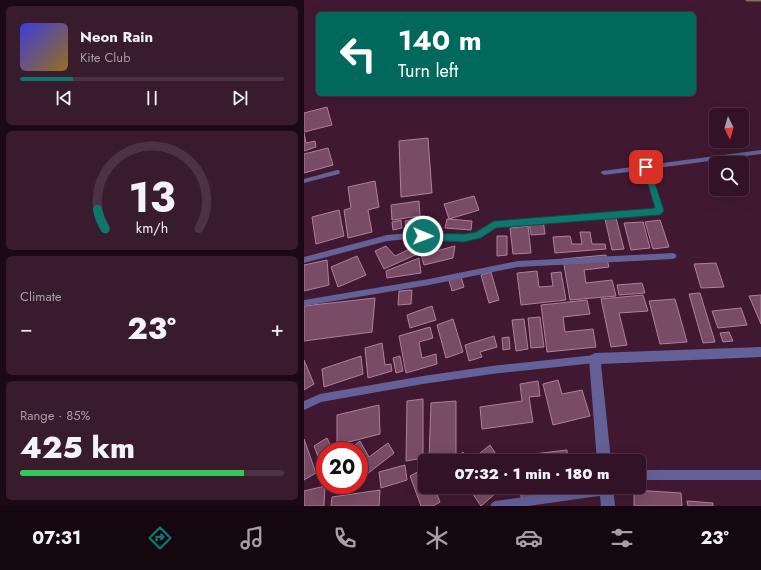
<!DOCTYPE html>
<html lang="en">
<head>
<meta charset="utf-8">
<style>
	:root { --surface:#311226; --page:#391b2e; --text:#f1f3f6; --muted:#a89ea7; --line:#4c3243; --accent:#0f766e }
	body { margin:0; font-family:Jost,sans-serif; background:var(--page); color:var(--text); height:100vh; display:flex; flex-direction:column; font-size:15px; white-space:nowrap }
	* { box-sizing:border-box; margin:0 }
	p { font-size:13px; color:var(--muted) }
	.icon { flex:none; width:22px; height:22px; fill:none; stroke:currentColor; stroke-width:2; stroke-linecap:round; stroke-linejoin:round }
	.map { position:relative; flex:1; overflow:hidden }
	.side { display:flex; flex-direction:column; gap:6px; padding:6px; background:#1b0a15; width:304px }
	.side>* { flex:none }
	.guide { position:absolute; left:12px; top:12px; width:380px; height:84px; border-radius:6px; box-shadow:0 4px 16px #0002,0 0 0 1px var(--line); background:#00695c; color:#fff; overflow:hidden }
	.needle { width:26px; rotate:175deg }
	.buttons { position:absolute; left:405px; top:108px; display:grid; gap:8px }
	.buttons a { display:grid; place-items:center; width:40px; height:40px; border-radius:6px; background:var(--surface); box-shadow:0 4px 16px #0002,0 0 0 1px var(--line); font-size:20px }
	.speed { position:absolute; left:12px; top:442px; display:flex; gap:8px; font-size:20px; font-weight:700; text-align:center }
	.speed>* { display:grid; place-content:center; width:52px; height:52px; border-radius:50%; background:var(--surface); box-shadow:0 4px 16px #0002,0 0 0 1px var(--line); line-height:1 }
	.speed .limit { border:6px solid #d22; background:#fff; color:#111 }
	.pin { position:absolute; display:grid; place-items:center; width:34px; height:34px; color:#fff; margin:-17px; border-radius:8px; box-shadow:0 2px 6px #0006 }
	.me { position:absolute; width:44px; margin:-22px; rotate:91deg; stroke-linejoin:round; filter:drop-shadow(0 0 3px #0008) }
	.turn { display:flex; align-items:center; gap:14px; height:84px; padding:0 16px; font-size:18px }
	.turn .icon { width:52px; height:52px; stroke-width:2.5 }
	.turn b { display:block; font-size:28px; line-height:34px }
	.big { font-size:30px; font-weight:800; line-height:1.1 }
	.side .card { flex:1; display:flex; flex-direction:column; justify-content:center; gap:6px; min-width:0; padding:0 14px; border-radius:6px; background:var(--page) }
	.side .dial { align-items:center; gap:0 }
	.dial svg { height:104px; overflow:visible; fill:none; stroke:var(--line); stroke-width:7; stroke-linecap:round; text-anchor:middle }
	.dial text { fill:var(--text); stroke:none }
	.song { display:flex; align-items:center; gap:12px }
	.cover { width:48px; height:48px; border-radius:6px; background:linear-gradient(135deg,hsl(240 70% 55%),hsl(40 70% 35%)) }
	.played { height:4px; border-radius:2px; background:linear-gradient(90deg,var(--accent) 20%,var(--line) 20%) }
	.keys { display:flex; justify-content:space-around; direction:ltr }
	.heat { display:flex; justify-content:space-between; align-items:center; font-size:22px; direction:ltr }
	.charge { height:6px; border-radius:3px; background:linear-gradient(90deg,#34c759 85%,var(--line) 0) }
	.trip { position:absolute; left:114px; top:454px; width:228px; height:40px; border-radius:6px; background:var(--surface); box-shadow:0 4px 16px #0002,0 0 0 1px var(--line); font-weight:800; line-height:40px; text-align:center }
	.tab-bar { display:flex; height:64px; justify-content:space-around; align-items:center; background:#14070f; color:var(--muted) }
	.tab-bar .icon { width:28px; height:28px }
	.tab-bar .active { color:var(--accent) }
	.tab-bar b { font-size:18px; color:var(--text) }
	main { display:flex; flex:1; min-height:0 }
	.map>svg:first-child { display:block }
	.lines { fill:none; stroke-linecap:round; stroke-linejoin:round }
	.stream { stroke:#7d764c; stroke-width:3 }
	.building { fill:#794b66; stroke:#b17f9b }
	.lane { fill:#636198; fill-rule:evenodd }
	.street { fill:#636198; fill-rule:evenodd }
	.route { fill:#0f766e; stroke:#0a4d48 }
</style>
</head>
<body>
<main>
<section class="side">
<div class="card">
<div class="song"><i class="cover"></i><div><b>Neon Rain</b><p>Kite Club</p></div></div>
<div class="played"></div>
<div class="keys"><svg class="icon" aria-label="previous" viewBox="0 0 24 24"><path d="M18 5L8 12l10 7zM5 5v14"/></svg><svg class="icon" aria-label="pause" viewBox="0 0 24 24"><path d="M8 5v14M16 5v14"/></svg><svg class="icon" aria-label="next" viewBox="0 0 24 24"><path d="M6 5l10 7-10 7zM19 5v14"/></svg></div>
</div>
<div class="card dial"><svg viewBox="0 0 100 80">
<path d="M14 69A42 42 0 1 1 86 69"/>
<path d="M14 69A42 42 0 0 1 8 54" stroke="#0f766e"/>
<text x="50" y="56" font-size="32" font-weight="700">13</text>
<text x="50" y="72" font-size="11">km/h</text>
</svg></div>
<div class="card"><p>Climate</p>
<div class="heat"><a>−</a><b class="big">23°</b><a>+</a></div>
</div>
<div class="card"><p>Range · 85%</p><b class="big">425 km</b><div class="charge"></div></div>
</section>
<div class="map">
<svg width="457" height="506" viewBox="0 0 457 506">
	<rect width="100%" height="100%" fill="#411832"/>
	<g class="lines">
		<polyline class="stream" points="443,0 457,0"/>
	</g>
	<g class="building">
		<polygon points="23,107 28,125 0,132 0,113"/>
		<polygon points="0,133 2,143 11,141 12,147 0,151"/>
		<polygon points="124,138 128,193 97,197 95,141"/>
		<polygon points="24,148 29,165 0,173 0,154"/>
		<polygon points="71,181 75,207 64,210 68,232 44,238 40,210 47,208 44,187"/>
		<polygon points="170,196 175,210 145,219 140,204"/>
		<polygon points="115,201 116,216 88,220 87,205"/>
		<polygon points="35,210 40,236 12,244 8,217"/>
		<polygon points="125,216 126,225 102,230 101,221"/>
		<polygon points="312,218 320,249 308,250 301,219"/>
		<polygon points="143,219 168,221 167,230 141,228"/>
		<polygon points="97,220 98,228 89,230 88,222"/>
		<polygon points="239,220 241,234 227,235 225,222"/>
		<polygon points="356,220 365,247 349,249 341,222"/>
		<polygon points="339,222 346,248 327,250 320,223"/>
		<polygon points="224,226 227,253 209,254 206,228"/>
		<polygon points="276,232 286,232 288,244 301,244 302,249 251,253 249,237 266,236 268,244 278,244"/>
		<polygon points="193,236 203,236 203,255 193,256"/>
		<polygon points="114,245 118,252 80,269 71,251 82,246 91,256"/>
		<polygon points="151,246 149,258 120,265 117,255"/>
		<polygon points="302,255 305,267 280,270 282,283 308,280 312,296 266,300 259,259"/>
		<polygon points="53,256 62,275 34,287 27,267"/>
		<polygon points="115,258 117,273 83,278 82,271"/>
		<polygon points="23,260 25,285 0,291 0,265"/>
		<polygon points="412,263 420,287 397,288 390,264"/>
		<polygon points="233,271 235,287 249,286 247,273 257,272 262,300 217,305 213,273"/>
		<polygon points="187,272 195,300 185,303 177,275"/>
		<polygon points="156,273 160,287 148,291 144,277"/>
		<polygon points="338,283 341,293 315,295 313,285"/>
		<polygon points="108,290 107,304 94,305 95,291"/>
		<polygon points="396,293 411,342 399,343 385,294"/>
		<polygon points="339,295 344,311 315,313 323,345 307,347 297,299"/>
		<polygon points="457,295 457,324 445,296"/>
		<polygon points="71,298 68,332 0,341 0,306"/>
		<polygon points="371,299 383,342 356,344 345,301"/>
		<polygon points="283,300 286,314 259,317 261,332 289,329 292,347 243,352 237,305"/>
		<polygon points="128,306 132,320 106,328 103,315"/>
		<polygon points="437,308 443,325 414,328 408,311"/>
		<polygon points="236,317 240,347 227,348 224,318"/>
		<polygon points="149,319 159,352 142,358 133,325"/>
		<polygon points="220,319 224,349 212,351 208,320"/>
		<polygon points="126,327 129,338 115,342 118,358 132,354 133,364 102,373 95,336"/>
		<polygon points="425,332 429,341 419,342 416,333"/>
		<polygon points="190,336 193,347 176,352 178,357 165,361 161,345"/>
		<polygon points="205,337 206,349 199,350 198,338"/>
		<polygon points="78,343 81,365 87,364 88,371 64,378 61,348"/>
		<polygon points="57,356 59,374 20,387 18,369"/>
		<polygon points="96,356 99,371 92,373 89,358"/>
		<polygon points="0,360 10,384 0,390"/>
		<polygon points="254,380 258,394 278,390 286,416 249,425 239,384"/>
		<polygon points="234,381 236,396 225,397 229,422 178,429 176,407 218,401 216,384"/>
		<polygon points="119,399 119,458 102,461 103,401"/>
		<polygon points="152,401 152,456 125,459 127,403"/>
		<polygon points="75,405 76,434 33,445 33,415"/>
		<polygon points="23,438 29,451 21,451 21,468 19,469 10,446"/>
		<polygon points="0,439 12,473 0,480"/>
		<polygon points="56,441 65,457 84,443 90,453 58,478 55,474 55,451 43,451"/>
		<polygon points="186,445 193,456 188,461 166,461"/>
		<polygon points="263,450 264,461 214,461 213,456"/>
		<polygon points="159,452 164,461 148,461"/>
		<polygon points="101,465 103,480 77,488 75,472"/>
		<polygon points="121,468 121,487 130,487 136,502 129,506 117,506 106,476"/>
		<polygon points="21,486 20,506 0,506 0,491"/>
		<polygon points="164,487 190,487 193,492 177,506"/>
		<polygon points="216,487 268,487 269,497 218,504"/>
		<polygon points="76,490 75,506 27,506 28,497"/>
		<polygon points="330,490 377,493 378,506 330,506"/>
		<polygon points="383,501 409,503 409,506 384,506"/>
	</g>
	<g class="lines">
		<g class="lane">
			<polygon points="457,150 457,154 346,169 359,211 356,214 191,228 176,237 160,241 105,239 83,241 0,263 0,257 83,235 105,233 160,235 172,233 190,222 352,209 340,170 300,175 297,173 298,171"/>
			<polygon points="33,170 35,170 36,172 35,174 0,183 0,179"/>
			<polygon points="369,253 371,254 373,256 371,258 369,259 214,267 125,285 0,306 0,300 125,279 214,261"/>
			<polygon points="291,355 294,356 295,359 294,362 291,363 188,374 119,384 17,402 0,410 0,401 16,394 119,376 188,366"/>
			<rect x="335" y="470" width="122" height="10"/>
			<polygon points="290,487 305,487 307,490 305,493 302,495 224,506 186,506 188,503 191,501"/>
		</g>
		<g class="street">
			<polygon points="457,347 457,357 297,364 307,461 293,461 285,359 287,355 291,353"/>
			<polygon points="295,487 309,487 311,506 297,506"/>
		</g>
	</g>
	<polygon class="route" points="342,164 346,167 360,211 356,215 192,228 177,238 160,242 119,240 115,236 119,233 160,234 172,232 190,221 351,208 339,167"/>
</svg>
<div class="buttons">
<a><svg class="needle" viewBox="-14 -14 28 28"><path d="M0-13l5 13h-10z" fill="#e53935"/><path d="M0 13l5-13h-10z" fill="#a89ea7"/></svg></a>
<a><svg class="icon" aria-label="search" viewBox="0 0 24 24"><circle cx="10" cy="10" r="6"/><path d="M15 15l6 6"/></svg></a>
</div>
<div class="speed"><div class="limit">20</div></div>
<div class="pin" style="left:342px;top:167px;background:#d93025"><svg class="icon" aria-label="arrive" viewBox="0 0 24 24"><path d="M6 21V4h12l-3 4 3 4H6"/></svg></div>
<svg class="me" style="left:119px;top:236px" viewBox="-20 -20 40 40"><circle r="17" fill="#0f766e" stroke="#fff" stroke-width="3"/><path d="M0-11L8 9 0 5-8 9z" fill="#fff"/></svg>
<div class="trip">07:32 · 1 min · 180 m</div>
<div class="guide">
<div class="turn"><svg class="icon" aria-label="left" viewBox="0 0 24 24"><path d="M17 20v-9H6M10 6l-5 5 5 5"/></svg><div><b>140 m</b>Turn left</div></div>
</div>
</div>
</main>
<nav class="tab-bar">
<b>07:31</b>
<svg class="icon active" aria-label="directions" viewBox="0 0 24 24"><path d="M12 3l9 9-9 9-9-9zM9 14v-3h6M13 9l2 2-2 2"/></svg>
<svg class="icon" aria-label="music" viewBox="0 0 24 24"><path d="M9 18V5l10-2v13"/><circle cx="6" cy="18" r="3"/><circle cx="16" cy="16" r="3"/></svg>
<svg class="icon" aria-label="phone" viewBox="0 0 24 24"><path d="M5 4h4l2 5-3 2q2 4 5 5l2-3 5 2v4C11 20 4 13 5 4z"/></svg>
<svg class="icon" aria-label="climate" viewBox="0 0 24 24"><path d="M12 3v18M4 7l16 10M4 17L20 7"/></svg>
<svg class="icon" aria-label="car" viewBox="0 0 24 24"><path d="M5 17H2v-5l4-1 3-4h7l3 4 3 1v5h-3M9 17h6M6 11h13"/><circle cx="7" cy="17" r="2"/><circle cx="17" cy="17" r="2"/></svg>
<svg class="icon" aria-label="filters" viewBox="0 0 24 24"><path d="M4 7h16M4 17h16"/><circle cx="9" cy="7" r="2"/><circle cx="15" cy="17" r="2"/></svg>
<b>23°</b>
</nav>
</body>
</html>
